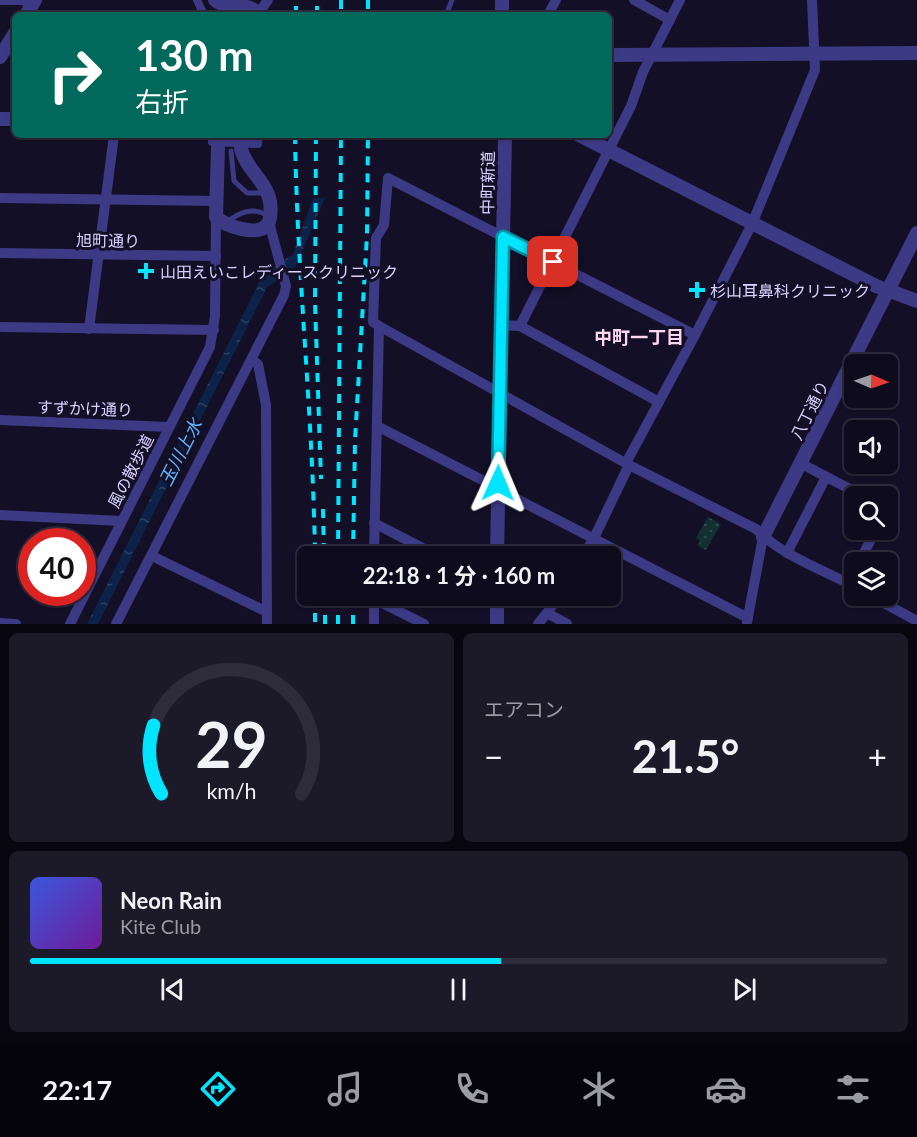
<!DOCTYPE html>
<html lang="ja">
<head>
<meta charset="utf-8">
<style>
	:root { --surface:#0e0b1c; --page:#1c1929; --text:#f1f3f6; --muted:#9b9ba3; --line:#2e2b3b; --accent:#00e5ff }
	body { margin:0; font-family:Lato,"Noto Sans JP",sans-serif; background:var(--page); color:var(--text); height:100vh; display:flex; flex-direction:column; font-size:22px; white-space:nowrap }
	* { box-sizing:border-box; margin:0 }
	p { font-size:20px; color:var(--muted) }
	.icon { flex:none; width:33px; height:33px; fill:none; stroke:currentColor; stroke-width:2; stroke-linecap:round; stroke-linejoin:round }
	.map { position:relative; height:624px; overflow:hidden }
	.details { display:flex; flex-direction:column; gap:9px; padding:9px; background:#08060f; flex:1 }
	.details>* { flex:none }
	.guide { position:absolute; left:12px; top:12px; width:600px; height:126px; border-radius:9px; box-shadow:0 2px 4px #0004,0 0 0 2px var(--line); background:#00695c; color:#fff; overflow:hidden }
	.needle { width:39px; rotate:92deg }
	.tools { position:absolute; left:844px; top:354px; display:grid; gap:12px }
	.tools a { display:grid; place-items:center; width:54px; height:54px; border-radius:9px; background:var(--surface); box-shadow:0 2px 4px #0004,0 0 0 2px var(--line); font-size:30px }
	.speed { position:absolute; left:18px; top:528px; display:flex; gap:12px; font-size:30px; font-weight:700; text-align:center }
	.speed>* { display:grid; place-content:center; width:78px; height:78px; border-radius:50%; background:var(--surface); box-shadow:0 2px 4px #0004,0 0 0 2px var(--line); line-height:1 }
	.speed .limit { border:9px solid #d22; background:#fff; color:#111 }
	.pin { position:absolute; display:grid; place-items:center; width:51px; height:51px; color:#fff; margin:-26px; border-radius:12px; box-shadow:0 3px 9px #0006 }
	.me { position:absolute; width:66px; margin:-33px; rotate:1deg; stroke-linejoin:round; filter:drop-shadow(0 0 4px #0008) }
	.turn { display:flex; align-items:center; gap:21px; height:126px; padding:0 24px; font-size:27px }
	.turn .icon { width:78px; height:78px; stroke-width:2.5 }
	.turn b { display:block; font-size:42px; line-height:51px }
	.big { font-size:45px; font-weight:700; line-height:1.1 }
	.details .tile { flex:1; display:flex; flex-direction:column; justify-content:center; gap:9px; min-width:0; padding:0 21px; border-radius:9px; background:var(--page) }
	.details .dial { align-items:center; gap:0 }
	.dial svg { height:156px; overflow:visible; fill:none; stroke:var(--line); stroke-width:7; stroke-linecap:round; text-anchor:middle }
	.dial text { fill:var(--text); stroke:none }
	.song { display:flex; align-items:center; gap:18px }
	.cover { width:72px; height:72px; border-radius:9px; background:linear-gradient(135deg,hsl(230 70% 55%),hsl(280 70% 35%)) }
	.played { height:6px; border-radius:3px; background:linear-gradient(90deg,var(--accent) 55%,var(--line) 55%) }
	.keys { display:flex; justify-content:space-around; direction:ltr }
	.heat { display:flex; justify-content:space-between; align-items:center; font-size:33px; direction:ltr }
	.details .tiles { flex:1; display:grid; gap:9px; grid-template-columns:1fr 1fr }
	.tile:last-child { grid-column:span 2 }
	.trip { position:absolute; left:297px; top:546px; width:324px; height:60px; border-radius:9px; background:var(--surface); box-shadow:0 2px 4px #0004,0 0 0 2px var(--line); font-weight:700; line-height:60px; text-align:center }
	.menu { display:flex; height:96px; justify-content:space-around; align-items:center; background:#06040b; color:var(--muted) }
	.menu .icon { width:42px; height:42px }
	.menu .on { color:var(--accent) }
	.menu b { font-size:27px; color:var(--text) }
	.map>svg:first-child { display:block }
	.park { fill:url(#park-dots) }
	.water { fill:url(#water-ripples) }
	.lines { fill:none; stroke-linecap:round; stroke-linejoin:round }
	.service { stroke:#3d3a85; stroke-width:5 }
	.pedestrian { stroke:#3d3a85; stroke-width:8 }
	.minor { stroke:#3d3a85; stroke-width:10 }
	.tertiary { stroke:#3d3a85; stroke-width:14 }
	.rail { stroke:#00e5ff; stroke-width:4; stroke-dasharray:9 8; stroke-linecap:butt }
	.pedestrian-bridge { stroke:#3d3a85; stroke-width:8 }
	.route-casing { stroke:#0095a6; stroke-width:15 }
	.route { stroke:#00e5ff; stroke-width:10 }
	.poi-dot { fill:#00e5ff; stroke:#130f26; stroke-width:2 }
	.labels { text-anchor:middle; dominant-baseline:central; stroke-width:6; stroke-linejoin:round; paint-order:stroke }
	.street-label { font-size:16px; fill:#d9d4ff; stroke:#130f26 }
	.poi-label { font-size:16px; fill:#d9d4ff; stroke:#130f26; text-anchor:start }
	.neighbourhood-label { font-size:18px; font-weight:bold; fill:#ffd6f0; stroke:#130f26 }
	.water-label { font-size:18px; font-style:italic; fill:#62b6ff; stroke:#130f26 }
</style>
</head>
<body>
<div class="map">
<svg width="917" height="624" viewBox="0 0 917 624">
	<defs>
		<pattern id="park-dots" width="8" height="8" patternUnits="userSpaceOnUse" patternTransform="scale(1.5)"><rect width="8" height="8" fill="#12302f"/><path d="M2 2h.1M6 6h.1" fill="none" stroke="#344d4e" stroke-width="1.8" stroke-linecap="round"/></pattern>
		<pattern id="water-ripples" width="26" height="14" patternUnits="userSpaceOnUse" patternTransform="scale(1.5)"><rect width="26" height="14" fill="#0c2248"/><path d="M2 4q2-2 4 0t4 0M15 11q2-2 4 0t4 0" fill="none" stroke="#2f4163"/></pattern>
	</defs>
	<rect width="100%" height="100%" fill="#130f26"/>
	<polygon class="park" points="708,517 721,524 706,550 698,546 700,541 696,538"/>
	<polygon class="water" points="313,198 325,198 293,272 267,287 98,624 87,624 263,275 293,254"/>
	<g class="lines">
		<g class="service">
			<polyline points="446,15 452,0"/>
			<polyline points="231,151 234,181 247,193 266,193"/>
			<path d="M227 222C240 212 252 207 267 215"/>
		</g>
		<g class="pedestrian">
			<polyline points="197,0 204,15"/>
			<polyline points="212,137 244,138"/>
		</g>
		<g class="minor">
			<polyline points="0,0 22,0 33,4"/>
			<polyline points="634,0 670,20"/>
			<polyline points="257,15 268,0"/>
			<polyline points="548,15 556,0"/>
			<polyline points="0,198 217,201"/>
			<polyline points="0,253 216,256"/>
			<polyline points="501,325 520,326 659,402"/>
			<path d="M379 326 629 465 756 529C782 556 822 569 855 587"/>
			<polyline points="520,326 631,106 643,72 680,0"/>
			<polyline points="0,327 214,330"/>
			<polyline points="89,329 114,135"/>
			<polyline points="251,360 258,364 266,405 267,624"/>
			<polyline points="0,420 169,427"/>
			<polyline points="377,426 484,481 498,483"/>
			<polyline points="626,463 695,335 752,224 815,70 812,0"/>
			<polyline points="800,463 863,496"/>
			<polyline points="498,493 509,495 748,618"/>
			<polyline points="0,515 121,521"/>
			<polyline points="374,523 438,556"/>
			<polyline points="787,553 826,477"/>
			<polyline points="152,556 267,612"/>
			<polyline points="374,556 379,326 373,322 376,238 384,225 388,178 695,335"/>
			<polyline points="583,556 594,538 629,465"/>
			<polyline points="859,562 876,530"/>
			<polyline points="848,583 855,570"/>
			<polyline points="871,596 917,621"/>
			<polyline points="374,599 424,624"/>
			<polyline points="547,613 567,624"/>
			<polyline points="747,622 763,537"/>
			<polyline points="0,623 16,624"/>
			<polyline points="70,624 210,347 215,316 216,217"/>
			<polyline points="116,624 284,295 286,286 269,222"/>
			<polyline points="374,624 374,596"/>
			<polyline points="538,624 547,613 559,596"/>
		</g>
		<g class="tertiary">
			<path d="M215 0C229 11 251 0 257 15"/>
			<polyline points="26,15 35,0"/>
			<polyline points="502,15 502,0"/>
			<polyline points="609,55 917,53"/>
			<polyline points="0,57 15,33"/>
			<polyline points="0,119 15,119"/>
			<polyline points="579,135 876,286 917,301"/>
			<path d="M218 148 216 217C225 226 257 237 267 225 271 221 271 208 270 202 267 182 246 169 241 149"/>
			<polyline points="763,537 917,233"/>
			<polyline points="497,556 505,135"/>
			<polyline points="497,596 497,624"/>
		</g>
		<g class="rail">
			<polyline points="341,0 341,15"/>
			<polyline points="368,0 368,15"/>
			<polyline points="296,15 296,0"/>
			<polyline points="317,15 317,0"/>
			<path d="M295 135C297 276 313 416 315 556"/>
			<polyline points="316,135 315,303 321,479"/>
			<polyline points="323,509 324,556"/>
			<polyline points="338,556 341,135"/>
			<polyline points="353,556 355,440 367,235 368,135"/>
			<polyline points="315,596 315,624"/>
			<polyline points="325,624 325,596"/>
			<polyline points="338,624 338,596"/>
			<polyline points="353,624 353,596"/>
		</g>
		<polyline class="pedestrian-bridge" points="212,135 212,142 258,144 259,135"/>
	</g>
	<g class="lines">
		<g class="route-casing">
			<polyline id="route" points="498,483 503,237 553,262"/>
		</g>
		<use href="#route" class="route"/>
	</g>
	<g class="poi-dot">
		<path d="M143 262h6v6h6v6h-6v6h-6v-6h-6v-6h6z"/>
		<path d="M694 281h6v6h6v6h-6v6h-6v-6h-6v-6h6z"/>
	</g>
	<g class="labels">
		<g class="street-label">
			<text transform="translate(487 183) rotate(-89)">中町新道</text>
			<text transform="translate(108 240) rotate(1)">旭町通り</text>
			<text transform="translate(85 408) rotate(2)">すずかけ通り</text>
			<text transform="translate(809 410) rotate(-63)">八丁通り</text>
			<text transform="translate(130 471) rotate(-63)">風の散歩道</text>
		</g>
		<g class="poi-label">
			<text x="160" y="271">山田えいこレディースクリニック</text>
			<text x="710" y="290">杉山耳鼻科クリニック</text>
		</g>
		<g class="neighbourhood-label">
			<text x="639" y="337">中町一丁目</text>
		</g>
		<g class="water-label">
			<text transform="translate(180 452) rotate(-63)">玉川上水</text>
		</g>
	</g>
</svg>
<div class="tools">
<a><svg class="needle" viewBox="-14 -14 28 28"><path d="M0-13l5 13h-10z" fill="#e53935"/><path d="M0 13l5-13h-10z" fill="#9b9ba3"/></svg></a>
<a><svg class="icon" aria-label="sound" viewBox="0 0 24 24"><path d="M4 9h4l5-4v14l-5-4H4zM17 9q2 3 0 6"/></svg></a>
<a><svg class="icon" aria-label="search" viewBox="0 0 24 24"><circle cx="10" cy="10" r="6"/><path d="M15 15l6 6"/></svg></a>
<a><svg class="icon" aria-label="layers" viewBox="0 0 24 24"><path d="M12 4l9 5-9 5-9-5zM3 14l9 5 9-5"/></svg></a>
</div>
<div class="speed"><div class="limit">40</div></div>
<div class="pin" style="left:553px;top:262px;background:#d93025"><svg class="icon" aria-label="arrive" viewBox="0 0 24 24"><path d="M6 21V4h12l-3 4 3 4H6"/></svg></div>
<svg class="me" style="left:498px;top:483px" viewBox="-20 -20 40 40"><path d="M0-17L14 15 0 8-14 15z" fill="#00e5ff" stroke="#fff" stroke-width="4"/></svg>
<div class="trip">22:18 · 1 分 · 160 m</div>
<div class="guide">
<div class="turn"><svg class="icon" aria-label="right" viewBox="0 0 24 24"><path d="M7 20v-9h11M14 6l5 5-5 5"/></svg><div><b>130 m</b>右折</div></div>
</div>
</div>
<section class="details">
<div class="tiles">
<div class="tile dial"><svg viewBox="0 0 100 80">
<path d="M14 69A42 42 0 1 1 86 69"/>
<path d="M14 69A42 42 0 0 1 10 34" stroke="#00e5ff"/>
<text x="50" y="56" font-size="32" font-weight="700">29</text>
<text x="50" y="72" font-size="11">km/h</text>
</svg></div>
<div class="tile"><p>エアコン</p>
<div class="heat"><a>−</a><b class="big">21.5°</b><a>+</a></div>
</div>
<div class="tile">
<div class="song"><i class="cover"></i><div><b>Neon Rain</b><p>Kite Club</p></div></div>
<div class="played"></div>
<div class="keys"><svg class="icon" aria-label="previous" viewBox="0 0 24 24"><path d="M18 5L8 12l10 7zM5 5v14"/></svg><svg class="icon" aria-label="pause" viewBox="0 0 24 24"><path d="M8 5v14M16 5v14"/></svg><svg class="icon" aria-label="next" viewBox="0 0 24 24"><path d="M6 5l10 7-10 7zM19 5v14"/></svg></div>
</div>
</div>
</section>
<nav class="menu">
<b>22:17</b>
<svg class="icon on" aria-label="directions" viewBox="0 0 24 24"><path d="M12 3l9 9-9 9-9-9zM9 14v-3h6M13 9l2 2-2 2"/></svg>
<svg class="icon" aria-label="music" viewBox="0 0 24 24"><path d="M9 18V5l10-2v13"/><circle cx="6" cy="18" r="3"/><circle cx="16" cy="16" r="3"/></svg>
<svg class="icon" aria-label="phone" viewBox="0 0 24 24"><path d="M5 4h4l2 5-3 2q2 4 5 5l2-3 5 2v4C11 20 4 13 5 4z"/></svg>
<svg class="icon" aria-label="climate" viewBox="0 0 24 24"><path d="M12 3v18M4 7l16 10M4 17L20 7"/></svg>
<svg class="icon" aria-label="car" viewBox="0 0 24 24"><path d="M5 17H2v-5l4-1 3-4h7l3 4 3 1v5h-3M9 17h6M6 11h13"/><circle cx="7" cy="17" r="2"/><circle cx="17" cy="17" r="2"/></svg>
<svg class="icon" aria-label="filters" viewBox="0 0 24 24"><path d="M4 7h16M4 17h16"/><circle cx="9" cy="7" r="2"/><circle cx="15" cy="17" r="2"/></svg>
</nav>
</body>
</html>
